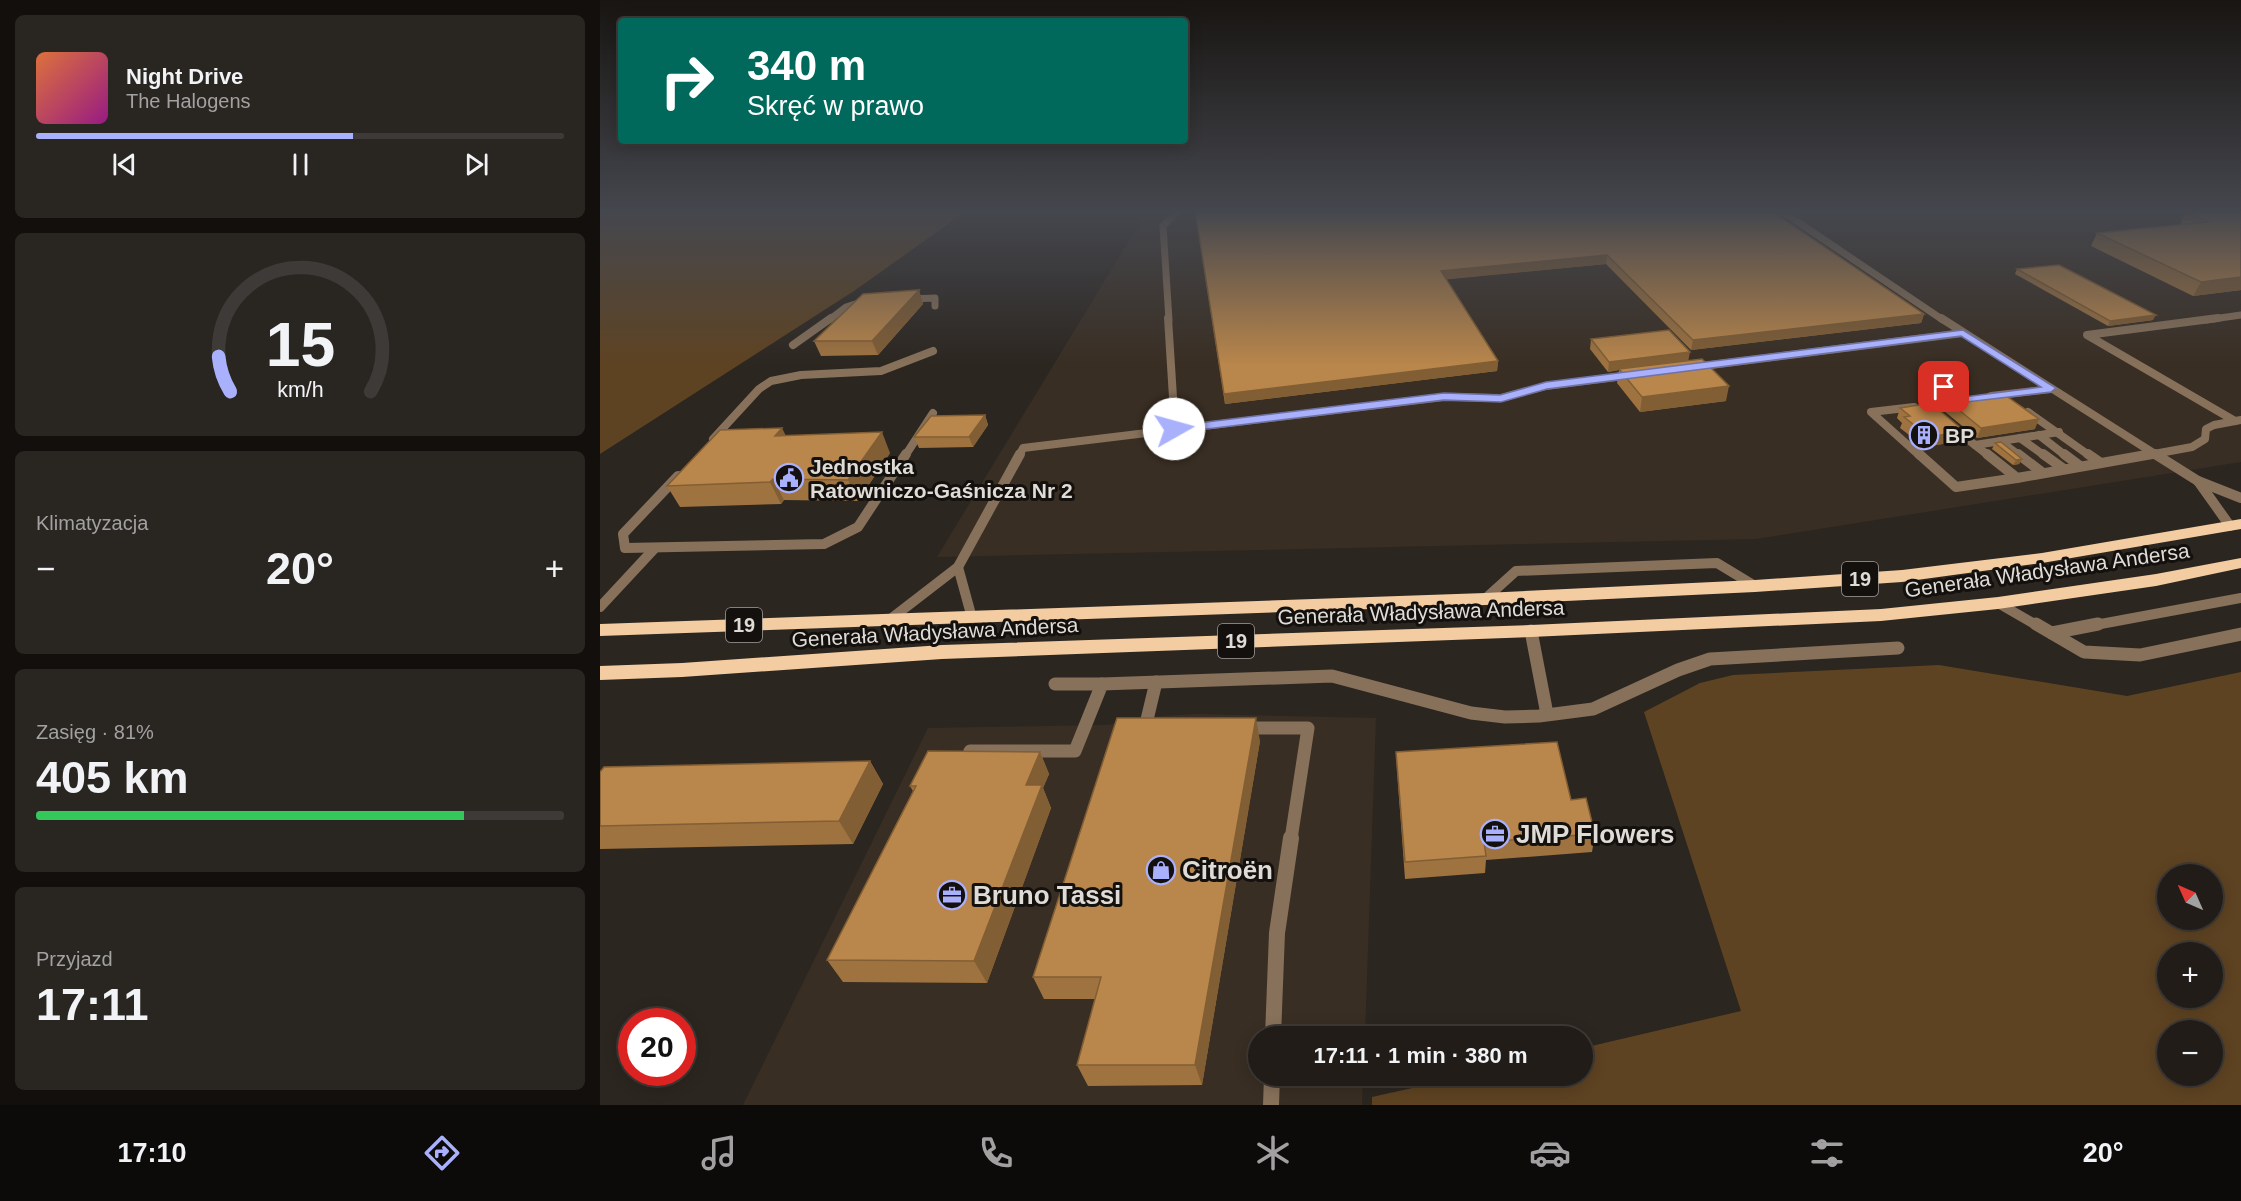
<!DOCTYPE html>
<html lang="pl">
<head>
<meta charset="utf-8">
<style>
	:root { --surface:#211c18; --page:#292521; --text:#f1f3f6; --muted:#a2a1a2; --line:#3e3a37; --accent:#a9b0fc }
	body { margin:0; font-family:Arial,sans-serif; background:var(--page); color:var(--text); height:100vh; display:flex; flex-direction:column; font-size:22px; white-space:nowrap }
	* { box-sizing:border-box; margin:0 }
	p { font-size:20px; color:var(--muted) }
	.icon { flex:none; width:33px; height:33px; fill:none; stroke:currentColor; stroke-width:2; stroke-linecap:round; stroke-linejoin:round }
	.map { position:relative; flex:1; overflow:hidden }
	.details { display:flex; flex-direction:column; gap:15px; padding:15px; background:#120f0d; width:600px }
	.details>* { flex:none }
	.hud { position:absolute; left:18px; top:18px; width:570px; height:126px; border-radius:6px; box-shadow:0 3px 15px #0003,0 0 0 2px var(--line); background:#00695c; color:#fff; overflow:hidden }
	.needle { width:39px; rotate:315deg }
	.fabs { position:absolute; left:1557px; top:864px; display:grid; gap:12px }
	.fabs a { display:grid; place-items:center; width:66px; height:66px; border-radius:50%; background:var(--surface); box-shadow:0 3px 15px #0003,0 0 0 2px var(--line); font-size:30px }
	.speed { position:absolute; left:18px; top:1008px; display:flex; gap:12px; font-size:30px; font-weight:700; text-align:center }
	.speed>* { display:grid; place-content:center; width:78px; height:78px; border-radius:50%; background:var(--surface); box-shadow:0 3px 15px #0003,0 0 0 2px var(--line); line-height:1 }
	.speed .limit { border:9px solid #d22; background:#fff; color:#111 }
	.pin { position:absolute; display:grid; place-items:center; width:51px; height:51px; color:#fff; margin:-26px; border-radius:12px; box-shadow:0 3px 9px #0006 }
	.me { position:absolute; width:66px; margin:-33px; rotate:83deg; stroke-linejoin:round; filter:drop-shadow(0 0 4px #0008) }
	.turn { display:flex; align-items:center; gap:21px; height:126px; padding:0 30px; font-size:27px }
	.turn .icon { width:78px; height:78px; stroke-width:2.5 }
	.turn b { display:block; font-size:42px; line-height:51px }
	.big { font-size:45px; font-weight:600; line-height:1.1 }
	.details .card { flex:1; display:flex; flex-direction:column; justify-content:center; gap:9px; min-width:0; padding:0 21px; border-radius:9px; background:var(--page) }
	.details .dial { align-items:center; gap:0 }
	.dial svg { height:156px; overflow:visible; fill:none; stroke:var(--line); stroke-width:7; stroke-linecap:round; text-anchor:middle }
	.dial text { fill:var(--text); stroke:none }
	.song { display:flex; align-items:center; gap:18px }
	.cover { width:72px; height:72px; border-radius:9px; background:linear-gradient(135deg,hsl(20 70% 55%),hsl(310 70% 35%)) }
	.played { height:6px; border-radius:3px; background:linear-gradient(90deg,var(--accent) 60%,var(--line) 60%) }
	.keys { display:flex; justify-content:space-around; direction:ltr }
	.heat { display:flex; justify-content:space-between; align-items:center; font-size:33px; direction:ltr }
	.charge { height:9px; border-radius:4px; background:linear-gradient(90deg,#34c759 81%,var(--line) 0) }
	.trip { position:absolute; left:648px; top:1026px; width:345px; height:60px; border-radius:30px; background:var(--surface); box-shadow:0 3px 15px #0003,0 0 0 2px var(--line); font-weight:600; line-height:60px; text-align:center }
	.dock { display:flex; height:96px; justify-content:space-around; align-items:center; background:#0d0b0a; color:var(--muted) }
	.dock .icon { width:42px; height:42px }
	.dock .selected { color:var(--accent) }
	.dock b { font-size:27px; color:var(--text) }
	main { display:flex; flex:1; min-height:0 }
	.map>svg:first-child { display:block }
	.built { fill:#392e23 }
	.green { fill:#5e4322; fill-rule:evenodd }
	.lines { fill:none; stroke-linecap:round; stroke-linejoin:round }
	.service-far4 { stroke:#87715a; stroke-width:7 }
	.service-far3 { stroke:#87715a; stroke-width:8 }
	.service-far2 { stroke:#87715a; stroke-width:10 }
	.service-far1 { stroke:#87715a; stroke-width:13 }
	.service { stroke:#87715a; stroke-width:16 }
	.trunk { fill:#f3cca2; fill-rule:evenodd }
	.wall { fill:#9f7340 }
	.shaded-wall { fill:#825e34 }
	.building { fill:#b9864b; stroke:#825e34; stroke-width:1.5 }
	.route { fill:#a9b0fc; stroke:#6e72a4; stroke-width:1.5 }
	.labels { text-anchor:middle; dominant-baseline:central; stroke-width:6; stroke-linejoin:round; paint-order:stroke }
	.shield { fill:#13100d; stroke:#a29e9a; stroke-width:1.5 }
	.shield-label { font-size:20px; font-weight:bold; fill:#dfdbd6 }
	.poi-label { font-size:21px; font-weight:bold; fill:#dfdbd6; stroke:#13100d; text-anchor:start }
	.street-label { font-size:21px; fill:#dfdbd6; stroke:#13100d }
	.near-poi-label { font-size:26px; font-weight:bold; fill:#dfdbd6; stroke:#13100d; text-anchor:start }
</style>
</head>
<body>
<main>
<section class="details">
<div class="card">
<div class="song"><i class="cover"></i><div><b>Night Drive</b><p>The Halogens</p></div></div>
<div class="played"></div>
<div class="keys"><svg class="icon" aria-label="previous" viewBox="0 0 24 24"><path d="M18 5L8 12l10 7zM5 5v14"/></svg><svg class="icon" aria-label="pause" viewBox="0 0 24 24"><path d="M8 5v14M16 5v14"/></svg><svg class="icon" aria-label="next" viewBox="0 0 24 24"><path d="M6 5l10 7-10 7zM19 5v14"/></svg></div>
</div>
<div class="card dial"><svg viewBox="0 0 100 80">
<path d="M14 69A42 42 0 1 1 86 69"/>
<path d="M14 69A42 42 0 0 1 8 51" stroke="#a9b0fc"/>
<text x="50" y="56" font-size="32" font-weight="700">15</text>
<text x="50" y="72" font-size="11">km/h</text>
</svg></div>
<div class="card"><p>Klimatyzacja</p>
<div class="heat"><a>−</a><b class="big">20°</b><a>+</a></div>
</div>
<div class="card"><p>Zasięg · 81%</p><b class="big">405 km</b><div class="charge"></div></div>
<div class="card"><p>Przyjazd</p><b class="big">17:11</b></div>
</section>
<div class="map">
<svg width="1641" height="1105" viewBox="0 0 1641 1105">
	<rect width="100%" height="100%" fill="#2c2620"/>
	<g class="built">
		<polygon points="371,210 1641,210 1641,462 1156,539 337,557 547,211 369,211"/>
		<polygon points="596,714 776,718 765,1036 658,1036 658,1076 763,1076 762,1105 143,1105 328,728 508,725 548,717"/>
	</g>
	<g class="green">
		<polygon points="0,210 368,210 254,291 0,454"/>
		<path d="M1339 665 1527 696 1641 672V1105H772V1097L866 1076H982L983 1048 1141 1011 1044 712 1100 683 1133 675ZM1568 874H1612V920H1568ZM1568 952H1612V998H1568ZM1568 1030H1612V1076H1568Z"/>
	</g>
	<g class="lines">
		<g class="service-far4">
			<polyline points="1180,210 1343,320"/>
			<polyline points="309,299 335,298 335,306"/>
			<polyline points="229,320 246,307 264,301"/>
			<polyline points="569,320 563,226 579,210"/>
			<polyline points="1606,320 1641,315"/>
		</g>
		<g class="service-far3">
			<polyline points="568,318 575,429"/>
			<polyline points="1341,318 1558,456"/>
			<polyline points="1618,318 1487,335 1635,421"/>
			<polyline points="193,345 231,318"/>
			<polyline points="1095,367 1363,333"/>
			<polyline points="1344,387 1362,400"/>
			<polyline points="1391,396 1451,389"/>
			<polyline points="1326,405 1361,401"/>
			<polyline points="1314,407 1271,412 1320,456"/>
			<polyline points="1428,412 1490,456"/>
			<polyline points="1352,427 1375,445"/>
			<polyline points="1439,435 1466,456"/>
			<polyline points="1420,438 1445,456"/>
			<polyline points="113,439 159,389 171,381 201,375 281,371 333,351"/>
			<polyline points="1400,441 1420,456"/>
			<polyline points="305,456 333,413"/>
			<polyline points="419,456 423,448 844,397 901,398 946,386 1032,375"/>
			<polyline points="1389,456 1375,445 1459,432"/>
			<polyline points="1543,456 1592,447 1605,439 1606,429 1614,425 1641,420"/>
		</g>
		<g class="service-far2">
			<polyline points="1319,454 1356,487 1417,478"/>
			<polyline points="1387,454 1417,478 1552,454"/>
			<polyline points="1418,454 1443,473"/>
			<polyline points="1443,454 1464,469"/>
			<polyline points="1464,454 1480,466"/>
			<polyline points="1488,454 1501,463"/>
			<polyline points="1555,454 1598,481 1641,498"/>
			<polyline points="78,476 23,534 25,548 224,544 258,527 306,454"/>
			<polyline points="1598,481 1630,526"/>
			<polyline points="358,567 372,618"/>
			<polyline points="885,599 916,571 1117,563 1155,586"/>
			<polyline points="1398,603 1438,626"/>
			<polyline points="0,607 54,549"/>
			<polyline points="288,621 358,567 420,454"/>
			<polyline points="1490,626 1641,598"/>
		</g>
		<g class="service-far1">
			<polyline points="1436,624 1484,652 1540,655 1641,634"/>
			<polyline points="931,631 947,714"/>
			<polyline points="1452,633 1498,624"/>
			<polyline points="455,684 502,684"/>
			<polyline points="548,728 545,728 556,682"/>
			<polyline points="645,728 708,728 691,839"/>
			<polyline points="370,751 475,751 502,684 732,676 871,713 905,717 939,716 993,709 1078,670 1110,659 1298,648"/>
		</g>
		<g class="service">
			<polyline points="673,1036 677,933 691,838"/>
			<polyline points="671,1105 672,1076"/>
		</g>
		<g class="trunk">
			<polygon points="1641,519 1641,529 1442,563 1302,582 1155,592 885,605 0,636 0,624 885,593 1155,580 1302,570 1442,553"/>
			<polygon points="1641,558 1641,568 1556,586 1398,609 1281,621 931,637 342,659 82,677 0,680 0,666 82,663 342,645 931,625 1281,609 1398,597 1556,574"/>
		</g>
	</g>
	<g class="wall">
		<polygon points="595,210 1170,210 1324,314 1321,323 1091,350 1006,264 846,279 898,361 897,371 625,404"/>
		<polygon points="1641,210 1641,290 1593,296 1491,246 1497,233 1580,225 1586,211"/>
		<polygon points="1417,269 1553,320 1508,326 1415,274"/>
		<polygon points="319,290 323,304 278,355 221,356 214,341"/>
		<polygon points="991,339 1088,360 1126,401 1040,412 1017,383 1019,370 1008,372 990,349"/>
		<polygon points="1348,401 1435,429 1377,438 1344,411"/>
		<polygon points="1300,408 1364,431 1360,441 1325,447 1300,428 1302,423 1297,418"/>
		<polygon points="385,415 388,425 373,447 319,448 314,437"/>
		<polygon points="186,436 290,453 258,501 184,500 181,504 80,507 67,486"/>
		<polygon points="1395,443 1422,459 1419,464 1413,465 1392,449"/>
		<polygon points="660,741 602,1085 488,1086 477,1065 495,999 444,999 433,977"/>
		<polygon points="440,752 449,774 443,788 451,808 387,983 243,982 227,960 313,791 310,786"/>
		<polygon points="796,752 971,800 995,834 992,852 886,860 885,873 805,879 797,770"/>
		<polygon points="270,761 283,784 253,844 0,849 0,772"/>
	</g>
	<g class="shaded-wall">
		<polygon points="1007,255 1006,264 841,280 841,271"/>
		<polygon points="1641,277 1641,290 1593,296 1601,282"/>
		<polygon points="319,290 323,304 278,355 272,341"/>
		<polygon points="1324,314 1321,323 1091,350 1093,340"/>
		<polygon points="1556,315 1553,320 1508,326 1510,321"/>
		<polygon points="1090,352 1088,362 1019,369 1019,370 1008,372 1009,362"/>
		<polygon points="898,361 897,371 625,404 624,394"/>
		<polygon points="1129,386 1126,401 1040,412 1042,397"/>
		<polygon points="385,415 388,425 373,447 369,437"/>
		<polygon points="1439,419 1435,429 1377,438 1381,428"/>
		<polygon points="182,428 192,448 175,436"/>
		<polygon points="1364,431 1360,441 1325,447 1329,437"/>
		<polygon points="282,432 290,453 258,501 248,480"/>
		<polygon points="1422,459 1419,464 1413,465 1416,460"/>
		<polygon points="173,479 184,500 181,504 170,482"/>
		<polygon points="656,718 660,741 602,1085 595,1065"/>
		<polygon points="440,752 449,774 443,788 451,808 387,983 374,961 426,785"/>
		<polygon points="270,761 283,784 253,844 239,821"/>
	</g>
	<g class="building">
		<polygon points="595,210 1170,210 1324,314 1093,340 1007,255 841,271 898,361 624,394"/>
		<polygon points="1599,210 1641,210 1641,277 1601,282 1497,233 1608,222 1586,211"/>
		<polygon points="1459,265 1556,315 1510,321 1417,269"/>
		<polygon points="319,290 272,341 214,341 263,294"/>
		<polygon points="1069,330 1090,352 1009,362 991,339"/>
		<polygon points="1102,359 1129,386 1042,397 1019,369"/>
		<polygon points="1402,393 1439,419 1381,428 1348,401"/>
		<polygon points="1331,403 1364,431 1329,437 1304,417 1310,416 1300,408"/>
		<polygon points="385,415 369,437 314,437 331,416"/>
		<polygon points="182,428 175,436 282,432 248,480 173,479 170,482 67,486 120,430"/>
		<polygon points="1401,442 1422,459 1416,460 1395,443"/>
		<polygon points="517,718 656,718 595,1065 477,1065 501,977 433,977"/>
		<polygon points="957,742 971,800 986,798 995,834 884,842 886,856 805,862 796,752"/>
		<polygon points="328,751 440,752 426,785 442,785 374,961 227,960 316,786 310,786"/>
		<polygon points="270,761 239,821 0,826 0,772 4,767"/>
	</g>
	<linearGradient id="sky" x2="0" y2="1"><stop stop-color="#181512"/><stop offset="0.58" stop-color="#45474e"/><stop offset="1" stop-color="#45474e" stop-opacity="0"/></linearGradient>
	<rect width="1641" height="365" fill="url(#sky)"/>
	<polygon class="route" points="1363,330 1456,388 1451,392 1358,403 1341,389 1341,385 1348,385 1364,397 1441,387 1361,336 947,389 901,402 844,400 574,433 569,429 574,426 844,393 900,395 946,382"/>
	<defs>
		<g id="building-ring" transform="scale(1.5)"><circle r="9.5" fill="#13100d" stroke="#a9b0fc" stroke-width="1.5"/><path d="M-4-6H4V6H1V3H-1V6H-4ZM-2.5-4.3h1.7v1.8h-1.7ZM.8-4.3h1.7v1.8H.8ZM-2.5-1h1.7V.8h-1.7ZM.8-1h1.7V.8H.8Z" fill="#a9b0fc"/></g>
		<g id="civic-ring" transform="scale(1.5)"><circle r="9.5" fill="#13100d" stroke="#a9b0fc" stroke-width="1.5"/><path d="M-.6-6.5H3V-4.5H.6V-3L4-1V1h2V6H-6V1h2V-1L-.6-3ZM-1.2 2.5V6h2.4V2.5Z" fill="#a9b0fc"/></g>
		<g id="office-ring" transform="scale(1.5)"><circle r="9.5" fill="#13100d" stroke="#a9b0fc" stroke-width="1.5"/><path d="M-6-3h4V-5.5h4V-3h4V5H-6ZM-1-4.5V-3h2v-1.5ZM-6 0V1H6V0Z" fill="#a9b0fc"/></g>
		<g id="shop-ring" transform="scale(1.5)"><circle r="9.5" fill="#13100d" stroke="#a9b0fc" stroke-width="1.5"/><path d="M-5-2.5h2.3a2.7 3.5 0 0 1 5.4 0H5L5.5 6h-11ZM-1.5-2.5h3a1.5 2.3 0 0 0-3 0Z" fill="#a9b0fc"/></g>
	</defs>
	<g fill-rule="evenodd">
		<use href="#building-ring" x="1324" y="435"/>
		<use href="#civic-ring" x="189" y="478"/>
		<use href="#office-ring" x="895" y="834"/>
		<use href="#shop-ring" x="561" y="870"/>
		<use href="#office-ring" x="352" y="895"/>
	</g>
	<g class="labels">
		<g class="shield">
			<rect x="1242" y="562" width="36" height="34" rx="4.5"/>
			<rect x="126" y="608" width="36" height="34" rx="4.5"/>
			<rect x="618" y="624" width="36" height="34" rx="4.5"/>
		</g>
		<g class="shield-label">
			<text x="1260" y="579">19</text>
			<text x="144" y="625">19</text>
			<text x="636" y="641">19</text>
		</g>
		<g class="poi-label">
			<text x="1345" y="435">BP</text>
			<text x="210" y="466">Jednostka<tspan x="210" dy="24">Ratowniczo-Gaśnicza Nr 2</tspan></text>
		</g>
		<g class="street-label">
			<text transform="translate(1447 570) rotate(-8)">Generała Władysława Andersa</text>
			<text transform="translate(821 612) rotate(-2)">Generała Władysława Andersa</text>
			<text transform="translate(335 632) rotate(-3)">Generała Władysława Andersa</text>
		</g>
		<g class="near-poi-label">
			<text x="916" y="834">JMP Flowers</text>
			<text x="582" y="870">Citroën</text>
			<text x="373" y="895">Bruno Tassi</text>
		</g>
	</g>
</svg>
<div class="fabs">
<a><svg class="needle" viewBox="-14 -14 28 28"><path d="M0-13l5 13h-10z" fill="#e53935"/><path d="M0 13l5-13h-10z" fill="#a2a1a2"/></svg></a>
<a>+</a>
<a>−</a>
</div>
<div class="speed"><div class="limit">20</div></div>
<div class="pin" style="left:1344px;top:387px;background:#d93025"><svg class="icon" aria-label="arrive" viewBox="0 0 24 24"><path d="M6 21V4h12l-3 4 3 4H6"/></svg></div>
<svg class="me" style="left:574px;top:429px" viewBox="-20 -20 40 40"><circle r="19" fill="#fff"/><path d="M0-13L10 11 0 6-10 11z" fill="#a9b0fc"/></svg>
<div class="trip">17:11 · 1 min · 380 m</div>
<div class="hud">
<div class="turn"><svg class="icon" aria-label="right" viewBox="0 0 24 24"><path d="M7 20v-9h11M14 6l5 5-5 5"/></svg><div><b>340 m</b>Skręć w prawo</div></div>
</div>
</div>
</main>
<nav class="dock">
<b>17:10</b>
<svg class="icon selected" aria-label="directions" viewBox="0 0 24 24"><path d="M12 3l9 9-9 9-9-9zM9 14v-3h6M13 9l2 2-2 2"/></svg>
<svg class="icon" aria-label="music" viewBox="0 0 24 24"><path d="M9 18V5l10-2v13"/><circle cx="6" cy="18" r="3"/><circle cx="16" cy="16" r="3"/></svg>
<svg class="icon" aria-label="phone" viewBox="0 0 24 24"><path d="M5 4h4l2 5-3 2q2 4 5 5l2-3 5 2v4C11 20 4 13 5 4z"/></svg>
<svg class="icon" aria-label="climate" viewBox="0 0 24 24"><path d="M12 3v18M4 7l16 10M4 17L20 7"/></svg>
<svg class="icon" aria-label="car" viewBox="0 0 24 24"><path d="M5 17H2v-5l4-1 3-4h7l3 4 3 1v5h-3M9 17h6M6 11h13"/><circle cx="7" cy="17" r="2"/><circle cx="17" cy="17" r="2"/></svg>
<svg class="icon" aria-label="filters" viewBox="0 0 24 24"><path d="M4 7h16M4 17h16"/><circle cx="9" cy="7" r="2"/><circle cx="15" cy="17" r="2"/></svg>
<b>20°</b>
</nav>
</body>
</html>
